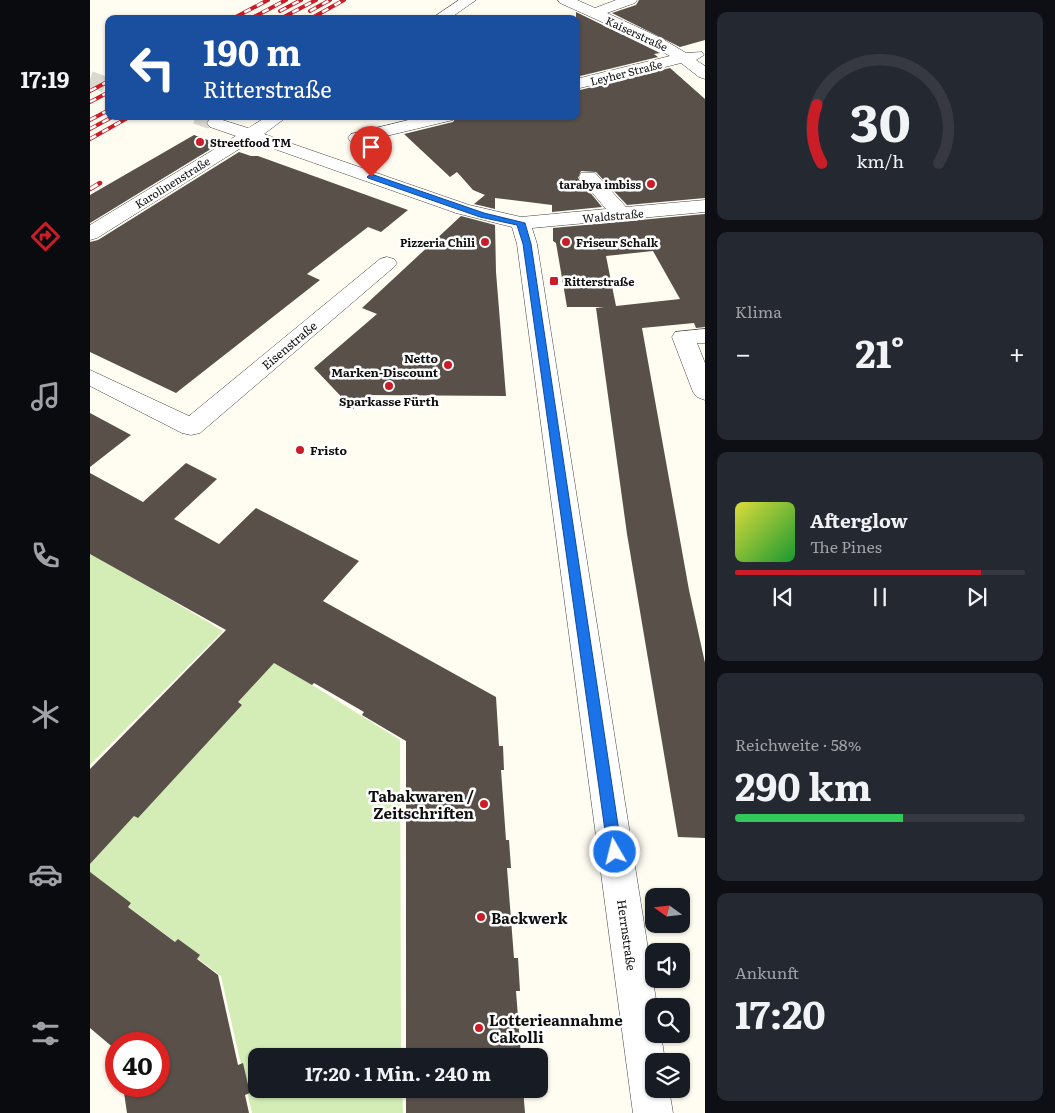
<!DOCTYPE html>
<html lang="de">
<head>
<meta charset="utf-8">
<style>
	:root { --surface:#171b24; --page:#242831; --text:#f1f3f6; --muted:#9ea1a6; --line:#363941; --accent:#c91d28 }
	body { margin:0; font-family:Literata,serif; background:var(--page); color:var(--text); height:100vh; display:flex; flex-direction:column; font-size:19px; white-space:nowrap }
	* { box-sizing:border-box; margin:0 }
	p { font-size:16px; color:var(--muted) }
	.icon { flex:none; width:28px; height:28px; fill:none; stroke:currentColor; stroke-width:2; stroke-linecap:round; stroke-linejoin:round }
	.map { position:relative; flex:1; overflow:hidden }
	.panel { display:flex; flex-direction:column; gap:12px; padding:12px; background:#0d0f14; width:350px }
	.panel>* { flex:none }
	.banner { position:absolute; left:15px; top:15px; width:475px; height:105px; border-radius:10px; box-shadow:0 1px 4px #0004; background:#1a4fa0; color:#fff; overflow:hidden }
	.needle { width:32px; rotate:285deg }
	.buttons { position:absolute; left:555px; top:888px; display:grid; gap:10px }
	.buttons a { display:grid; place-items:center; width:45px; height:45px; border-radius:10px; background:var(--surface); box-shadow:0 1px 4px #0004; font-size:25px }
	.speed { position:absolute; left:15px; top:1032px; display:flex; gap:10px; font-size:25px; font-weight:700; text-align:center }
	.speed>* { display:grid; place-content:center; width:65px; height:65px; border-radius:50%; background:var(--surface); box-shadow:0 1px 4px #0004; line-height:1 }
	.speed .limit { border:8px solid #d22; background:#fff; color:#111 }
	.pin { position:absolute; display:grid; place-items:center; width:42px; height:42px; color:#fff; margin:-51px -21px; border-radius:50% 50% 50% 0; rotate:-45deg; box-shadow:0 0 5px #0007 }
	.pin .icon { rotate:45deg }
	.me { position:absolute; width:55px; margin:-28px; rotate:352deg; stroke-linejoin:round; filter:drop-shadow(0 0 4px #0008) }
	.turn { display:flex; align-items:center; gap:18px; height:105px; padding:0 15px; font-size:22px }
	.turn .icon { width:65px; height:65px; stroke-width:2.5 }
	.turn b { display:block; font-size:35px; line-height:42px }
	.big { font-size:38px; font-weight:700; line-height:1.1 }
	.panel .card { flex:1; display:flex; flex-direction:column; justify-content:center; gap:8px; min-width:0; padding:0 18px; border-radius:10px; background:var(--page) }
	.panel .dial { align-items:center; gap:0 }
	.dial svg { height:130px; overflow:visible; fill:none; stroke:var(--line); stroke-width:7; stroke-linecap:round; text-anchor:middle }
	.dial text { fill:var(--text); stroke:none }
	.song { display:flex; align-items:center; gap:15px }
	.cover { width:60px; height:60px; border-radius:8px; background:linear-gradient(135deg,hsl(60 70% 55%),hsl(130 70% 35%)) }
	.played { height:5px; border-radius:2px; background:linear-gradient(90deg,var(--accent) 85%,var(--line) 85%) }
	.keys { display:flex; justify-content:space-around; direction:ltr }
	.heat { display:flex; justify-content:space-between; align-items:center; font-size:28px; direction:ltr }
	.charge { height:8px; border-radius:4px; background:linear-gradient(90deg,#34c759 58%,var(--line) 0) }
	.trip { position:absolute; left:158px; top:1048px; width:300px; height:50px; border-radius:10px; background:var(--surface); box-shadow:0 1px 4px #0004; font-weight:700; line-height:50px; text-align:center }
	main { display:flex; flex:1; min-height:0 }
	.tab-bar { display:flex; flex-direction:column; width:90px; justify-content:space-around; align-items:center; background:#090b0e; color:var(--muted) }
	.tab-bar .icon { width:35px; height:35px }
	.tab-bar .current { color:var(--accent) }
	.tab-bar b { font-size:22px; color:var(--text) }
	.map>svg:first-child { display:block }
	.green { fill:#d4edb7 }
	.building { fill:#59504a; fill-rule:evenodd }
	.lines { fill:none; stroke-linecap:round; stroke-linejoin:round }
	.minor-tunnel { stroke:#dbd8cf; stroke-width:16; stroke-dasharray:16 8; stroke-linecap:butt }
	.minor-casing { stroke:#424242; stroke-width:1 }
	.minor { fill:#fff; fill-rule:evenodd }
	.rail-far1-casing { stroke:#c91d28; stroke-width:4 }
	.rail-casing { stroke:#c91d28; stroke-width:4.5 }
	.rail-far1 { stroke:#fff; stroke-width:2.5; stroke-dasharray:7; stroke-linecap:butt }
	.rail { stroke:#fff; stroke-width:3; stroke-dasharray:9; stroke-linecap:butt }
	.route { fill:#1a73e8; stroke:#114b97 }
	.poi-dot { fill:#c91d28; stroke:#fff; stroke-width:2 }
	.labels { text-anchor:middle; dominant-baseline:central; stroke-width:5; stroke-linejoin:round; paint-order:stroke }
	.far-street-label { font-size:11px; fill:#0f0f0f; stroke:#fff }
	.far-poi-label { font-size:11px; font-weight:bold; fill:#0f0f0f; stroke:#fff; text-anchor:start }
	.street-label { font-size:12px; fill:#0f0f0f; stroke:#fff }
	.poi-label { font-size:12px; font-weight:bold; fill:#0f0f0f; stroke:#fff; text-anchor:end }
	.near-poi-label { font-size:15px; font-weight:bold; fill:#0f0f0f; stroke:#fff; text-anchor:start }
</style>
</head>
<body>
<main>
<nav class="tab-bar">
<b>17:19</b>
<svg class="icon current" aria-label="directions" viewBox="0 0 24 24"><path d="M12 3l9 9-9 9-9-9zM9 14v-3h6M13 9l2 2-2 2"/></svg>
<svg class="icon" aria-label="music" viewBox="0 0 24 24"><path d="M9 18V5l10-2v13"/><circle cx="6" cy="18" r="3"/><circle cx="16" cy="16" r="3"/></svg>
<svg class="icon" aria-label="phone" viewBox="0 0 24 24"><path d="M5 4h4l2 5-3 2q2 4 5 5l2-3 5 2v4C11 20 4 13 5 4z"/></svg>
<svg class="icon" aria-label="climate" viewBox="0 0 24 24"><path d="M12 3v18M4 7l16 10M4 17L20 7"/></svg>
<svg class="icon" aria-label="car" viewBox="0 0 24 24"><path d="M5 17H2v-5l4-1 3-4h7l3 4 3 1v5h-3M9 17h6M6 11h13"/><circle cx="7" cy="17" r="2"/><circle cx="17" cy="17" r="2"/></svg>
<svg class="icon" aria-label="filters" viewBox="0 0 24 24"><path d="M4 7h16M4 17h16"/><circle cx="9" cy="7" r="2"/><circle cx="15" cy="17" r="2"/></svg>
</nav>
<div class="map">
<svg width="615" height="1113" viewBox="0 0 615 1113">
	<rect width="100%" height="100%" fill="#fffcf1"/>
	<g class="green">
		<polygon points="0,552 133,631 0,765"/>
		<polygon points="184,661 310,740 311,1056 166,1056 166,1089 312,1089 313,1113 162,1113 131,976 0,878 0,864"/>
	</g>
	<g class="building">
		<polygon points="549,0 615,0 615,40 590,47 522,13 546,5"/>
		<polygon points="486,12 570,53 564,54 568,57 486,77"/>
		<polygon points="580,68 615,99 615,198 537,205 506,172 491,171 488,178 512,207 462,212 462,205 405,198 405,209 384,204 395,195 383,190 367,172 360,177 314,134 363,122 367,116 486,116 486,91"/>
		<polygon points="104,135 129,144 0,223 0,195"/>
		<polygon points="149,152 161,156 168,156 318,210 291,232 278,227 217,274 230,280 86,393 0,352 0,242 8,240"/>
		<path d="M615 214V327L606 328 604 323 552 328 599 590 615 663V838L588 837 537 534 506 308 514 307H477L466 243 463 241V228ZM563 251 590 299 526 306 516 256Z"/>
		<polygon points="371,216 405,225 406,272 416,396 277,395 263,409 224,368 287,314 272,308"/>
		<polygon points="0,413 41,435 0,467"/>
		<polygon points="96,463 127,479 84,519 129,544 166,508 269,561 233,601 406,697 409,746 413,746 414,770 411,770 416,840 419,840 421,868 417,868 424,958 428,958 430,991 426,991 431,1056 316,1056 316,741 272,715 274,712 224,683 222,685 184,663 148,702 152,705 48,818 44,816 0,864 0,769 136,630 0,554 0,473 53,502"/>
		<polygon points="0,872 41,903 38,907 85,942 88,939 110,955 107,959 128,975 148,1065 153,1063 160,1093 155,1095 159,1113 37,1113 33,1086 69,1086 69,1044 26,1044 26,1050 0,1028"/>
		<polygon points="316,1089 433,1089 435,1113 316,1113"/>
	</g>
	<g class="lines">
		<g class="minor-tunnel">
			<polyline points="0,79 19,86"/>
			<polyline points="106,116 126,123"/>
		</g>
		<g class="minor-casing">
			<g id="minor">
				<polygon points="369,0 386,0 359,19 341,19"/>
				<polygon points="468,0 487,0 505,8 526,0 547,0 545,3 517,13 571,38 596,53 612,52 614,55 606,60 615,66 615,79 609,77 591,63 486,89 486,79 580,56 543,36 470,3"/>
				<polygon points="178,116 198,116 174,134 379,205 431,217 516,209 489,177 491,173 505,173 536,207 615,200 615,212 442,228 447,244 567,1006 564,1006 564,1034 571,1034 575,1061 564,1061 564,1089 579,1089 583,1113 543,1113 427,244 422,227 366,213 162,141 7,238 0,240 0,225 146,136 120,127 117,123 120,119 126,118 158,128"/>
				<polygon points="335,116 365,116 363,120 267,143 261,142 258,138 261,134"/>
				<polygon points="297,257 304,259 307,263 304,267 110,433 101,435 92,433 0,386 0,370 99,416 290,259"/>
				<polygon points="615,329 615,343 607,343 615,363 615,400 607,397 603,392 582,337 585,332"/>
			</g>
		</g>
		<use href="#minor" class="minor"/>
		<g class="rail-far1-casing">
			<g id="rail-far1">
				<polyline points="190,11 211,0"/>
				<polyline points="220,11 240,0"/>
				<polyline points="142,19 178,0"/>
				<polyline points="160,19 196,0"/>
				<polyline points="190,19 226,0"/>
				<polyline points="220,19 254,0"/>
				<polyline points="0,91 19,81"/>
				<polyline points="0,102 19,92"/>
				<polyline points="0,120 19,110"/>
				<polyline points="0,129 24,116"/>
				<polyline points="0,139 41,116"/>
			</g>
		</g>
		<g class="rail-casing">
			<polyline id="rail" points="0,189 10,183"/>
		</g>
		<use href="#rail-far1" class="rail-far1"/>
		<use href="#rail" class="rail"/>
	</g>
	<polygon class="route" points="281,174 394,213 435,223 441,244 532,852 530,856 525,858 520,856 518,852 433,244 427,225 390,217 278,178 277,177"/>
	<g class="poi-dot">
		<circle cx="110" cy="142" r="5"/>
		<circle cx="561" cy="184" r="5"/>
		<circle cx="395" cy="242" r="5"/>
		<circle cx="476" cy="242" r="5"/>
		<rect x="459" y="276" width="10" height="10" rx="2.5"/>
		<circle cx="358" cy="365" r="5"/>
		<circle cx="299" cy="386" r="5"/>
		<circle cx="210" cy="450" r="5"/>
		<circle cx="394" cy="804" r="5"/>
		<circle cx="391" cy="917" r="5"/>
		<circle cx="389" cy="1028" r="5"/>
	</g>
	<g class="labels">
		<g class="far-street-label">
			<text transform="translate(547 33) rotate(25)">Kaiserstraße</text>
			<text transform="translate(536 72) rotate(-14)">Leyher Straße</text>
			<text transform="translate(82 182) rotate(-32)">Karolinenstraße</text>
			<text transform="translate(523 215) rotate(-5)">Waldstraße</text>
		</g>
		<g class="far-poi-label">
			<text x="120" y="142">Streetfood TM</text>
			<text x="551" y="184" text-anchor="end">tarabya imbiss</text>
			<text x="385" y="242" text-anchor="end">Pizzeria Chili</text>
			<text x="486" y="242">Friseur Schalk</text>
			<text x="474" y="281">Ritterstraße</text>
		</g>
		<g class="street-label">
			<text transform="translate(199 345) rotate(-40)">Eisenstraße</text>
			<text transform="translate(537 935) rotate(82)">Herrnstraße</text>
		</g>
		<g class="poi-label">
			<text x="348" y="358">Netto<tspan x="348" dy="14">Marken-Discount</tspan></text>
			<text x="299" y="401" text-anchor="middle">Sparkasse Fürth</text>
			<text x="220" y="450" text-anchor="start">Fristo</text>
		</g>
		<g class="near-poi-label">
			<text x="384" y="795" text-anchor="end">Tabakwaren /<tspan x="384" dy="17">Zeitschriften</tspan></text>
			<text x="401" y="917">Backwerk</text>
			<text x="399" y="1019">Lotterieannahme<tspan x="399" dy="17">Cakolli</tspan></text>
		</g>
	</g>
</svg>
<div class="buttons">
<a><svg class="needle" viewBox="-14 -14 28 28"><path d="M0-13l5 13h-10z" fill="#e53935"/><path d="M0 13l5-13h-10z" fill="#9ea1a6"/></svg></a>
<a><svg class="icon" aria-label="sound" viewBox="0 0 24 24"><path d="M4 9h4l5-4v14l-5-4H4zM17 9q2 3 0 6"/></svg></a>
<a><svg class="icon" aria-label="search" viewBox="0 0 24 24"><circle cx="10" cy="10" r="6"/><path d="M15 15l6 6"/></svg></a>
<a><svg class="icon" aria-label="layers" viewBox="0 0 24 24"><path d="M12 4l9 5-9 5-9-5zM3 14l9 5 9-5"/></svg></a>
</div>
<div class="speed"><div class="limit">40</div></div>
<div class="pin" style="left:281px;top:177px;background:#d93025"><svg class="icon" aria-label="arrive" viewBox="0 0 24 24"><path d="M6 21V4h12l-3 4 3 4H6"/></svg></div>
<svg class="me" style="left:525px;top:852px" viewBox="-20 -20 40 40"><circle r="17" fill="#1a73e8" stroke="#fff" stroke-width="3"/><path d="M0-11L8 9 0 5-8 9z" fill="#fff"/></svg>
<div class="trip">17:20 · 1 Min. · 240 m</div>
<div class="banner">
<div class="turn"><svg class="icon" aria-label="left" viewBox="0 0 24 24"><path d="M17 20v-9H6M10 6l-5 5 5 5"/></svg><div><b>190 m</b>Ritterstraße</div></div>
</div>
</div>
<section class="panel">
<div class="card dial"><svg viewBox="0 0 100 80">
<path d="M14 69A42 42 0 1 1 86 69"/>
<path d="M14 69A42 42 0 0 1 11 33" stroke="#c91d28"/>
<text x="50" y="56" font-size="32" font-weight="700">30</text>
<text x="50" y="72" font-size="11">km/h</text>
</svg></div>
<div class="card"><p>Klima</p>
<div class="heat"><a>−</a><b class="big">21°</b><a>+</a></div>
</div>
<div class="card">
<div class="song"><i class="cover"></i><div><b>Afterglow</b><p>The Pines</p></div></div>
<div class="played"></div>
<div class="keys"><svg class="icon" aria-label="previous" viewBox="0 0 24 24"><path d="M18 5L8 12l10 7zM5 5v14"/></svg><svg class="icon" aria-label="pause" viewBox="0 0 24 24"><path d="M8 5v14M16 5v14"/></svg><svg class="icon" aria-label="next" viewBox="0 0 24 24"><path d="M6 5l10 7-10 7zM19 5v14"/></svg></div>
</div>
<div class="card"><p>Reichweite · 58%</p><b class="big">290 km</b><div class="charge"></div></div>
<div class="card"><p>Ankunft</p><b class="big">17:20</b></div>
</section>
</main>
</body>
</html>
